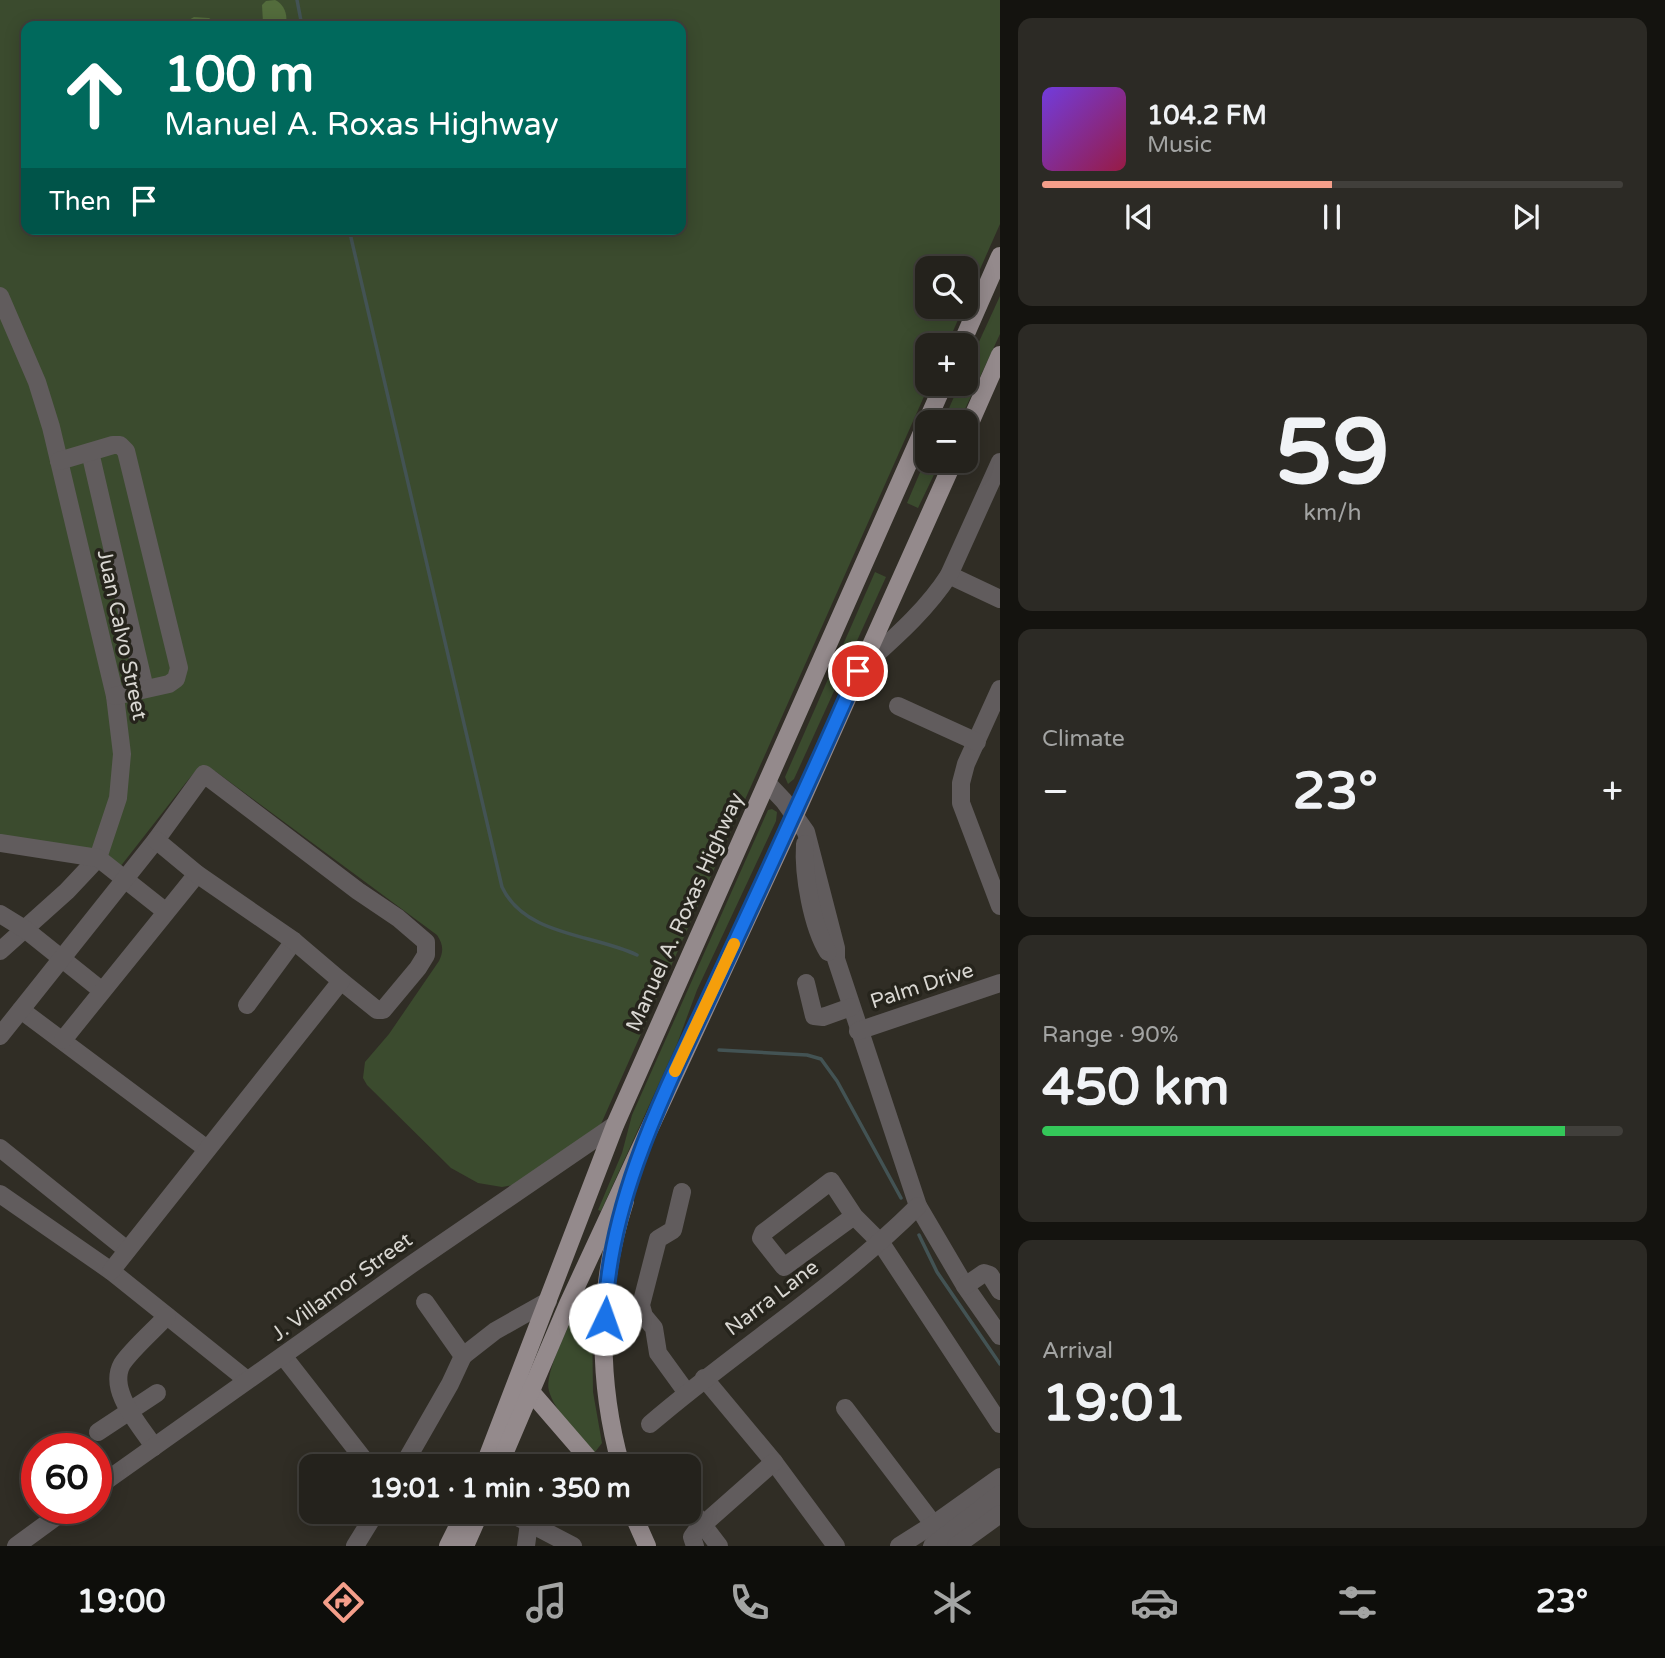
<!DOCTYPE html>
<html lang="en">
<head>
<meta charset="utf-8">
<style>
	:root { --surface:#24221c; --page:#2c2a25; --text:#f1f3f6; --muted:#a3a4a3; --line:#413f3b; --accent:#f49e8a }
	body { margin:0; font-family:"Varela Round",sans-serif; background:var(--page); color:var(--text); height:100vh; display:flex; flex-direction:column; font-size:26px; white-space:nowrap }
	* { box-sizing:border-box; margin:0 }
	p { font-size:23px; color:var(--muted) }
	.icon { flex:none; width:38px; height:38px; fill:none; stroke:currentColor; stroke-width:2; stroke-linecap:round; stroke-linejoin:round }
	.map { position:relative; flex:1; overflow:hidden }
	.details { display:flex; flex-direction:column; gap:18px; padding:18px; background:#14130f; width:665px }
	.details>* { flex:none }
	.banner { position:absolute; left:21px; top:21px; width:665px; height:214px; border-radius:14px; box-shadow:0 4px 18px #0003,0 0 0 2px var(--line); background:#00695c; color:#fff; overflow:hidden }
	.buttons { position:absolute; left:915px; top:256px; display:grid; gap:14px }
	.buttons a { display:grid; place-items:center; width:63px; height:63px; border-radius:14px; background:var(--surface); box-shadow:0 4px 18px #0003,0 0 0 2px var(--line); font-size:35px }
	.speed { position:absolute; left:21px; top:1433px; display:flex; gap:14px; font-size:35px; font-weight:700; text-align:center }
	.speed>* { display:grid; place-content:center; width:91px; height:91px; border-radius:50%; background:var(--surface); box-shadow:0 4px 18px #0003,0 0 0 2px var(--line); line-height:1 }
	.speed .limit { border:10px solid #d22; background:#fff; color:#111 }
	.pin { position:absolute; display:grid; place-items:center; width:60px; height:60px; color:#fff; margin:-30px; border:4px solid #fff; border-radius:50%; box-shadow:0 2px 7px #0007 }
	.me { position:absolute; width:77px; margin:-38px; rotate:3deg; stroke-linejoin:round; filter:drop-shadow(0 0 5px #0008) }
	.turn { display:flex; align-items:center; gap:24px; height:147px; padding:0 28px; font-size:32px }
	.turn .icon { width:91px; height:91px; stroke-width:2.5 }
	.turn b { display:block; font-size:49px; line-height:60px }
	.then { display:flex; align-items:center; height:66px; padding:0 28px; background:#0003; gap:14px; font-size:26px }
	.big { font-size:52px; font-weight:800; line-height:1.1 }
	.details .widget { flex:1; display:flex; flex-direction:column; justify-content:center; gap:10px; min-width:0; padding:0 24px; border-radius:14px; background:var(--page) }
	.details .dial { align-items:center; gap:0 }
	.dial b { font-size:91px; line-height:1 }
	.song { display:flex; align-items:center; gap:21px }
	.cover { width:84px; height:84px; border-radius:10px; background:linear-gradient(135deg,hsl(260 70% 55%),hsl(340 70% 35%)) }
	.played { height:7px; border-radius:4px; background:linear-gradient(90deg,var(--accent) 50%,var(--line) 50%) }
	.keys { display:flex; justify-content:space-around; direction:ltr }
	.heat { display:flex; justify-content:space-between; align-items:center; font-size:38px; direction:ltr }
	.charge { height:10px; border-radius:5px; background:linear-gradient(90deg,#34c759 90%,var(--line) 0) }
	.trip { position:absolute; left:299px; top:1454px; width:402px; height:70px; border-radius:14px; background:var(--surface); box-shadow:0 4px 18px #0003,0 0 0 2px var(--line); font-weight:800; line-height:70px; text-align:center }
	.menu { display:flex; height:112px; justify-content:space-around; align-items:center; background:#0e0e0b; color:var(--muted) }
	.menu .icon { width:49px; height:49px }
	.menu .current { color:var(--accent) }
	.menu b { font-size:32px; color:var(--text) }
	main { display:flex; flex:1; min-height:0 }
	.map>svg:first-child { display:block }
	.green { fill:#3b4b2e; fill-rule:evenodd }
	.forest { fill:#536c3c }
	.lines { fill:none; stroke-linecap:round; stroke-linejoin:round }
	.stream { stroke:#435354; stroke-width:3.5 }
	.minor { stroke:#615c5d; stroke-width:18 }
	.major { stroke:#948a8c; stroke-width:18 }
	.route-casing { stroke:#114b97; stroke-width:18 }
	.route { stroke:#1a73e8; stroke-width:12 }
	.slow { stroke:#f59e0b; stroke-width:12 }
	.labels { text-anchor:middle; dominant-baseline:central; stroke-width:7; stroke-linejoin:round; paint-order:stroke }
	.street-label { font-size:21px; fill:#d9d7d2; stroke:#26241c }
</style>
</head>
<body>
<main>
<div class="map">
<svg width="1000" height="1546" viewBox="0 0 1000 1546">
	<rect width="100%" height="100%" fill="#302d25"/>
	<g class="green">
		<path d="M0 0H1000V224L966 301V268H928V306H964L947 345H928V383H930L601 1124 597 1130 518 1184 502 1187 478 1183 451 1168 367 1085 363 1078 365 1062 389 1034 439 961C444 951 443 944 437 935L215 771 194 773 188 780 120 867 0 836ZM26 26H681V229H26Z"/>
		<polygon points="1000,296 1000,334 959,422 943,422 960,383 966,383 966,370"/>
		<polygon points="927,456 928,460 941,460 918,508 907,503"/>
		<polygon points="875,572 886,577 794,779 788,784 785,777"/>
		<polygon points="768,810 772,809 777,812 776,821 697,990 677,1044 601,1211 598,1210 622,1153 632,1115"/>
		<path d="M575 1312 592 1316 593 1392 602 1443 595 1452 591 1450C578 1434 554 1410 549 1391 544 1373 568 1329 575 1312Z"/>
	</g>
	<g class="forest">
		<path d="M275 0C284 4 289 16 285 26H267L263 23 262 5 266 1Z"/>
		<polygon points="194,17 209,18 221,26 178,26"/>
	</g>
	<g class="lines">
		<g class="stream">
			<polyline points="297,0 302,26"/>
			<path d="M349 229 502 887C525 936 593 934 637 955"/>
			<polyline points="719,1050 807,1055 821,1059 837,1081 901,1198"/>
			<polyline points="919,1235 937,1272 1000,1364"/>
		</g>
		<g class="minor">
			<polyline points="0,296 37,382 51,427 115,696 122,754 118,798 98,858 67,891 0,951"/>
			<polyline points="90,452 145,689"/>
			<polyline points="59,461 113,445 120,445 126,451 179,668 176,679 169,684 115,696"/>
			<polyline points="949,575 1000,599"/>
			<path d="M861 668C893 639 926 611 949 575L1000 462"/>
			<polyline points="1000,689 966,764 961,783 961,803 1000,906"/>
			<polyline points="898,706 977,742"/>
			<polyline points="768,784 784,801 806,832 836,948 836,959 918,1206 965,1286 1000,1336"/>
			<polyline points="0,843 98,858 165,911"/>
			<path d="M805 844C803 875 812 926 828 952"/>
			<polyline points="0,914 26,930 101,990"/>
			<polyline points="806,983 814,1016 823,1017 851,1007"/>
			<polyline points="247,1005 294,941"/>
			<polyline points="21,1010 207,1149"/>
			<polyline points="858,1031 1000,983"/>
			<polyline points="0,1036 156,840 204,774 358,891 398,918 426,942 426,955 418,968 383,1010 377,1010 341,981"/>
			<polyline points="63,1040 197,874"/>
			<polyline points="0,1148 127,1250"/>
			<polyline points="682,1192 673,1230 658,1239 641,1305 644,1316 654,1328 658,1353 687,1393"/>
			<polyline points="0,1194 111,1271 247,1380"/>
			<polyline points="854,1216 784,1267 761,1238 763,1233 831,1181 854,1216 881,1243 1000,1424"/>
			<polyline points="111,1271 341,981 294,941 197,874 156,840"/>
			<polyline points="965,1286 984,1273 990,1275 1000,1291"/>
			<polyline points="463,1356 495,1331 548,1301"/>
			<polyline points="284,1357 369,1466"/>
			<polyline points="704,1378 774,1462 836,1546"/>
			<polyline points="845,1408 950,1546"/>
			<path d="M650 1424C737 1349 837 1287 918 1206"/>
			<polyline points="98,1432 157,1393"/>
			<path d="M154 1447C141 1426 107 1391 122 1364 131 1350 155 1329 167 1316"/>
			<polyline points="654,1462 657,1466"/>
			<polyline points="403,1466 450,1384 463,1356 425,1302"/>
			<polyline points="96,1488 412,1264 615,1125"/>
			<polyline points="690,1508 719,1546"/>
			<polyline points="508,1512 573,1546"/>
			<polyline points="16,1546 68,1508"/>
			<polyline points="355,1546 376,1512"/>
			<polyline points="526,1546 529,1523"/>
			<polyline points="695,1546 692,1537 697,1530 774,1462"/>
			<polyline points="899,1546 934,1524 1000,1477"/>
			<polyline points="932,1546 1000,1494"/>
			<polyline points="956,1546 1000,1514"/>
		</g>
		<g class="major">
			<polyline points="961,345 1000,256"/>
			<polyline points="966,432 1000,355"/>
			<polyline points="525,1385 595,1466"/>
			<polyline points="484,1466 615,1125 944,383"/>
			<polyline points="499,1466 568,1304 795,815 954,460"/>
			<path d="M621 1466C597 1380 597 1288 625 1201"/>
			<polyline points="632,1512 647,1546"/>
			<polyline points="448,1546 465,1512"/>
			<polyline points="465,1546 480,1512"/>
		</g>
	</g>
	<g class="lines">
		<g class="route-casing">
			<path id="route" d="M605 1319C608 1195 671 1080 722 970 768 871 814 772 858 671"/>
		</g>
		<use href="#route" class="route"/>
		<polyline class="slow" points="675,1071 734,944"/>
	</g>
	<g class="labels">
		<g class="street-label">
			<text transform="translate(122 635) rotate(78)">Juan Calvo Street</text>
			<text transform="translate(685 912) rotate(-66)">Manuel A. Roxas Highway</text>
			<text transform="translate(922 986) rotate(-18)">Palm Drive</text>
			<text transform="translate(342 1287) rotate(-36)">J. Villamor Street</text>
			<text transform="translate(772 1298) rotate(-37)">Narra Lane</text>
		</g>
	</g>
</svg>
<div class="buttons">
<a><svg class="icon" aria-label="search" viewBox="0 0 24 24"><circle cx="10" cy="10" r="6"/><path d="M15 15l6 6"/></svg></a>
<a>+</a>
<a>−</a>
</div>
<div class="speed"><div class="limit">60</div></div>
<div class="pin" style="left:858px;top:671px;background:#d93025"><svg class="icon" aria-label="arrive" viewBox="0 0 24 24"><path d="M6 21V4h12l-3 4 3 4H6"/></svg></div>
<svg class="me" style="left:605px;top:1319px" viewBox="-20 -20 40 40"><circle r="19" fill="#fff"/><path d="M0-13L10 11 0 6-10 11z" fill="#1a73e8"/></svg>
<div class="trip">19:01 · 1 min · 350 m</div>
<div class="banner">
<div class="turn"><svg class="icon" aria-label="ahead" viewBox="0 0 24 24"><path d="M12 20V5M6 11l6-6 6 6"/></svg><div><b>100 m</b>Manuel A. Roxas Highway</div></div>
<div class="then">Then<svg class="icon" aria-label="arrive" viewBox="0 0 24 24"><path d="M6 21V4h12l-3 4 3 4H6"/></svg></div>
</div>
</div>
<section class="details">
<div class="widget">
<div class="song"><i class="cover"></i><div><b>104.2 FM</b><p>Music</p></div></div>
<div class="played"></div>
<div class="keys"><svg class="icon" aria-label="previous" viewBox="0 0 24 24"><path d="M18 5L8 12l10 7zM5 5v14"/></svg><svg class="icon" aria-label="pause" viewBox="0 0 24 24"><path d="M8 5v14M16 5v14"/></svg><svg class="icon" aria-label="next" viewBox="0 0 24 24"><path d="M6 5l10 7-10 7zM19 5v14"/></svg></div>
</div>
<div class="widget dial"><b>59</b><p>km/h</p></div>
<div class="widget"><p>Climate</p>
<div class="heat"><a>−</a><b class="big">23°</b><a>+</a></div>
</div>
<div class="widget"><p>Range · 90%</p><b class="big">450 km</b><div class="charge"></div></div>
<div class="widget"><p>Arrival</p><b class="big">19:01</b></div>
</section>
</main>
<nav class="menu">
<b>19:00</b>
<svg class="icon current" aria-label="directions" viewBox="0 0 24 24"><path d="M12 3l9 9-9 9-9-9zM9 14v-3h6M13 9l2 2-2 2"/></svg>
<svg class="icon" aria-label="music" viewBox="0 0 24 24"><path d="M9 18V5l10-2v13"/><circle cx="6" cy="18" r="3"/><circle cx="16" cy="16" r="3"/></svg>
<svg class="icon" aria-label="phone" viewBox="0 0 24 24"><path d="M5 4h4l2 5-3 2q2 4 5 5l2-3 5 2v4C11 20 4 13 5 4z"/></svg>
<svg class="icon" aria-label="climate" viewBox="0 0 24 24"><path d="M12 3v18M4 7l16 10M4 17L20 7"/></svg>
<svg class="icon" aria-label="car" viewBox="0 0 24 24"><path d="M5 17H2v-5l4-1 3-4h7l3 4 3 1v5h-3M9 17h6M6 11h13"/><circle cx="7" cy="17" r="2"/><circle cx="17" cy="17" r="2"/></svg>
<svg class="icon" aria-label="filters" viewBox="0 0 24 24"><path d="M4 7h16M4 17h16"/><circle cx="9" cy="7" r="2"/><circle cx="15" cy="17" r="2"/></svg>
<b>23°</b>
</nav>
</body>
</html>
